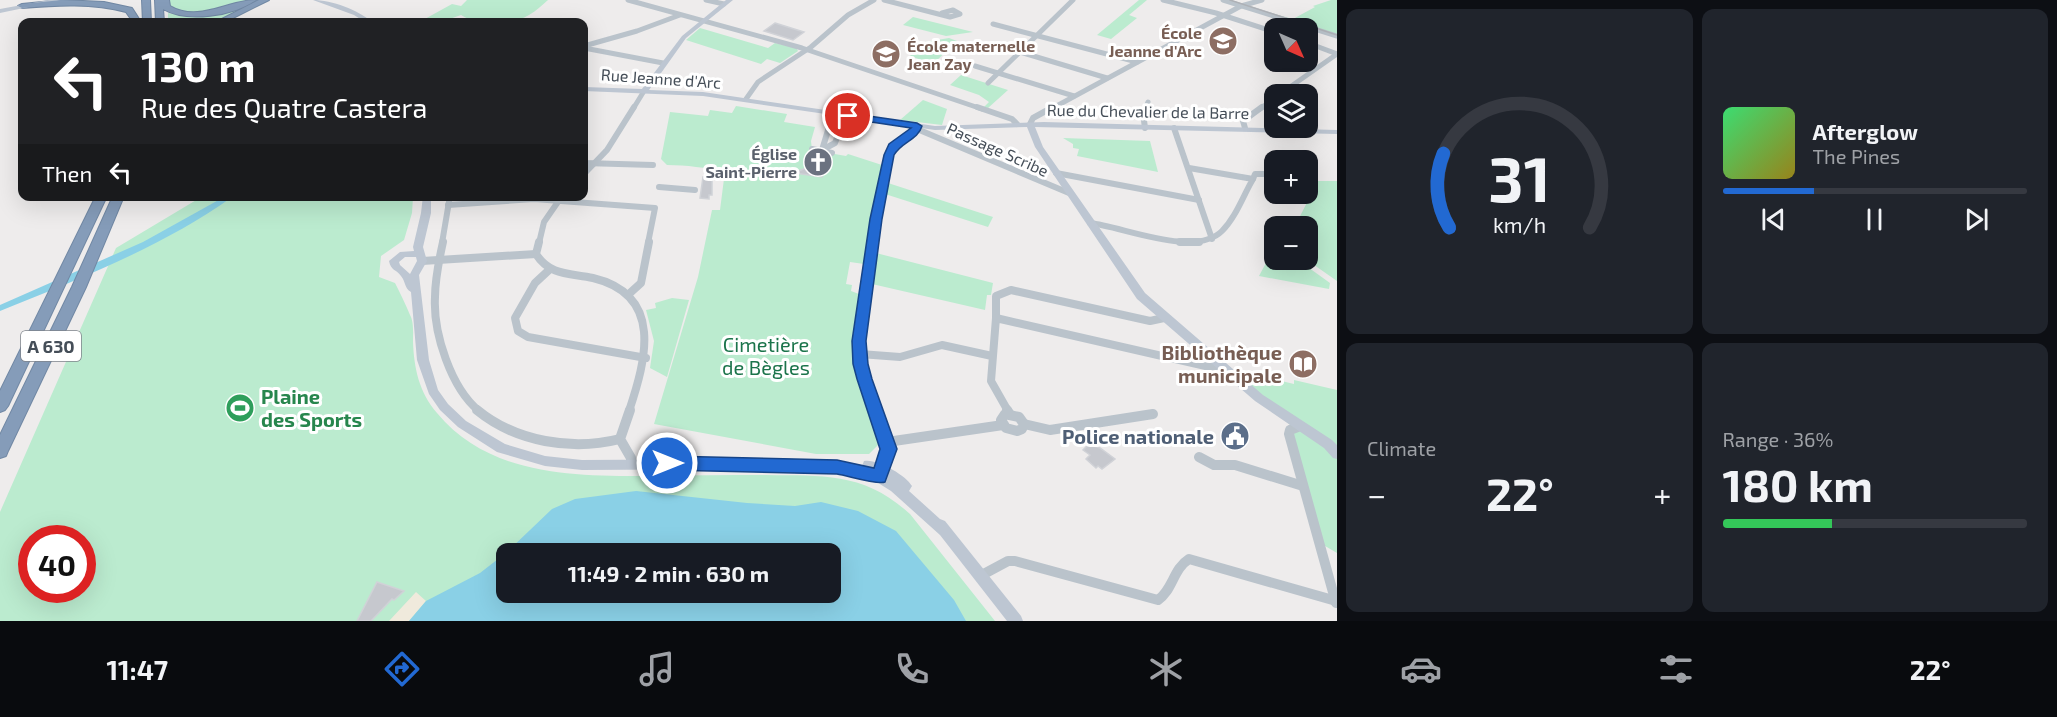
<!DOCTYPE html>
<html lang="en">
<head>
<meta charset="utf-8">
<style>
	:root { --surface:#171b24; --page:#20242c; --text:#f1f3f6; --muted:#9ea1a6; --line:#363941; --accent:#2269d2 }
	body { margin:0; font-family:"Exo 2",sans-serif; background:var(--page); color:var(--text); height:100vh; display:flex; flex-direction:column; font-size:22px; white-space:nowrap }
	* { box-sizing:border-box; margin:0 }
	p { font-size:20px; color:var(--muted) }
	.icon { flex:none; width:33px; height:33px; fill:none; stroke:currentColor; stroke-width:2; stroke-linecap:round; stroke-linejoin:round }
	.map { position:relative; flex:1; overflow:hidden }
	.details { display:flex; flex-direction:column; gap:9px; padding:9px; background:#0d0f14; width:720px }
	.details>* { flex:none }
	.hud { position:absolute; left:18px; top:18px; width:570px; height:183px; border-radius:12px; box-shadow:0 6px 24px #0002; background:#202124; color:#fff; overflow:hidden }
	.needle { width:39px; rotate:135deg }
	.fabs { position:absolute; left:1264px; top:18px; display:grid; gap:12px }
	.fabs a { display:grid; place-items:center; width:54px; height:54px; border-radius:12px; background:var(--surface); box-shadow:0 6px 24px #0002; font-size:30px }
	.speed { position:absolute; left:18px; top:525px; display:flex; gap:12px; font-size:30px; font-weight:700; text-align:center }
	.speed>* { display:grid; place-content:center; width:78px; height:78px; border-radius:50%; background:var(--surface); box-shadow:0 6px 24px #0002; line-height:1 }
	.speed .limit { border:9px solid #d22; background:#fff; color:#111 }
	.pin { position:absolute; display:grid; place-items:center; width:51px; height:51px; color:#fff; margin:-26px; border:3px solid #fff; border-radius:50%; box-shadow:0 2px 6px #0007 }
	.me { position:absolute; width:66px; margin:-33px; rotate:90deg; stroke-linejoin:round; filter:drop-shadow(0 0 4px #0008) }
	.turn { display:flex; align-items:center; gap:21px; height:126px; padding:0 24px; font-size:27px }
	.turn .icon { width:78px; height:78px; stroke-width:2.5 }
	.turn b { display:block; font-size:42px; line-height:51px }
	.then { display:flex; align-items:center; height:57px; padding:0 24px; background:#0003; gap:12px; font-size:22px }
	.big { font-size:45px; font-weight:700; line-height:1.1 }
	.details .widget { flex:1; display:flex; flex-direction:column; justify-content:center; gap:9px; min-width:0; padding:0 21px; border-radius:12px; background:var(--page) }
	.details .dial { align-items:center; gap:0 }
	.dial svg { height:156px; overflow:visible; fill:none; stroke:var(--line); stroke-width:7; stroke-linecap:round; text-anchor:middle }
	.dial text { fill:var(--text); stroke:none }
	.song { display:flex; align-items:center; gap:18px }
	.cover { width:72px; height:72px; border-radius:9px; background:linear-gradient(135deg,hsl(140 70% 55%),hsl(50 70% 35%)) }
	.played { height:6px; border-radius:3px; background:linear-gradient(90deg,var(--accent) 30%,var(--line) 30%) }
	.keys { display:flex; justify-content:space-around; direction:ltr }
	.heat { display:flex; justify-content:space-between; align-items:center; font-size:33px; direction:ltr }
	.charge { height:9px; border-radius:4px; background:linear-gradient(90deg,#34c759 36%,var(--line) 0) }
	.details .tiles { flex:1; display:grid; gap:9px; grid-template-columns:repeat(2,1fr) }
	.trip { position:absolute; left:496px; top:543px; width:345px; height:60px; border-radius:12px; background:var(--surface); box-shadow:0 6px 24px #0002; font-weight:700; line-height:60px; text-align:center }
	.menu { display:flex; height:96px; justify-content:space-around; align-items:center; background:#090b0e; color:var(--muted) }
	.menu .icon { width:42px; height:42px }
	.menu .current { color:var(--accent) }
	.menu b { font-size:27px; color:var(--text) }
	main { display:flex; flex:1; min-height:0 }
	.map>svg:first-child { display:block }
	.green { fill:#bbebcf; fill-rule:evenodd }
	.sand { fill:#f0eadc }
	.water { fill:#8ad0e6; fill-rule:evenodd }
	.building { fill:#c6c8ce; stroke:#d0d2d7; stroke-width:1.5 }
	.lines { fill:none; stroke-linecap:round; stroke-linejoin:round }
	.highway-casing { stroke:#7188a4; stroke-width:2 }
	.street-far3 { stroke:#bac3cb; stroke-width:5 }
	.street-far2 { stroke:#bac3cb; stroke-width:6 }
	.street-far1 { stroke:#bac3cb; stroke-width:8 }
	.street { stroke:#bac3cb; stroke-width:10 }
	.secondary { fill:#bdc6d2; fill-rule:evenodd }
	.highway { fill:#859cb9; fill-rule:evenodd }
	.tram { stroke:#aeb1b6; stroke-width:1.5 }
	.route { fill:#2269d2; stroke:#164488; stroke-width:1.5 }
	.labels { text-anchor:middle; dominant-baseline:central; stroke-width:6; stroke-linejoin:round; paint-order:stroke }
	.far-education-label { font-size:16px; font-weight:bold; fill:#785e54; stroke:#fff; text-anchor:end }
	.far-street-label { font-size:16px; fill:#454e58; stroke:#fff }
	.far-worship-label { font-size:16px; font-weight:bold; fill:#5b616d; stroke:#fff; text-anchor:end }
	.shield { fill:#fff; stroke:#7d838a; stroke-width:1.5 }
	.shield-label { font-size:18px; font-weight:bold; fill:#454e58 }
	.park-label { font-size:20px; fill:#1b744b; stroke:#fff }
	.education-label { font-size:20px; font-weight:bold; fill:#785e54; stroke:#fff; text-anchor:end }
	.leisure-label { font-size:20px; font-weight:bold; fill:#27864d; stroke:#fff; text-anchor:start }
	.service-label { font-size:20px; font-weight:bold; fill:#4e5e75; stroke:#fff; text-anchor:end }
</style>
</head>
<body>
<main>
<div class="map">
<svg width="1337" height="621" viewBox="0 0 1337 621">
	<rect width="100%" height="100%" fill="#eeecec"/>
	<g class="green">
		<path d="M169 0H248C223 10 197 17 171 8Z"/>
		<path d="M256 0H263L217 22H168V13C197 19 229 11 256 0Z"/>
		<path d="M467 0H548C542 5 536 11 529 15 510 26 479 27 461 15L441 22 423 20 452 4 461 6Z"/>
		<polygon points="1139,0 1147,0 1129,15 1137,18 1111,39 1097,35"/>
		<polygon points="1331,0 1337,0 1337,35 1255,9 1293,19 1315,7 1313,6"/>
		<polygon points="913,17 973,32 946,36 903,25"/>
		<polygon points="700,28 768,48 775,43 796,48 798,51 780,63 767,59 761,64 686,40"/>
		<polygon points="949,38 957,41 933,64 910,56 925,42"/>
		<polygon points="961,75 1008,90 988,108 984,107 989,102 979,95 950,85"/>
		<polygon points="923,100 947,109 942,125 900,120"/>
		<path d="M736 106 787 114 784 122 815 127 811 141 812 150 846 156 848 154 882 165 864 264 850 262 846 284 852 285 851 291 859 294 852 340 856 377 879 444 869 454H816L654 424 698 277 712 210H720L725 171C705 168 687 165 667 165L661 159 670 112 708 116 710 110 732 113Z"/>
		<polygon points="1063,138 1150,141 1158,172 1077,156 1079,149 1073,148 1073,144"/>
		<polygon points="1318,181 1337,181 1337,281 1307,260 1308,226 1295,226"/>
		<polygon points="888,183 993,217 988,227 885,194"/>
		<path d="M203 196 413 197 412 213 404 240 381 256 379 277 395 283C400 293 406 305 410 315 414 322 413 333 413 342 414 368 419 392 437 413 490 477 576 476 652 476 690 475 728 475 766 475 824 476 864 472 910 514L995 621H0V512L116 248ZM32 538H82V590H32ZM507 554H831V592H507Z"/>
		<polygon points="1275,246 1275,260 1298,260 1330,283 1329,289 1259,276"/>
		<polygon points="876,253 993,283 991,295 987,295 985,310 872,284"/>
		<polygon points="672,298 689,300 667,377 650,368 654,341 646,310 656,308 655,303"/>
		<polygon points="1243,372 1294,384 1294,380 1337,390 1337,553 1320,543 1289,434 1294,428 1232,376"/>
	</g>
	<polygon class="sand" points="416,592 426,601 409,621 389,621"/>
	<g class="water">
		<path d="M224 197H232C162 247 79 279 0 311V305L143 242Z"/>
		<path d="M636 491 747 503 795 506 821 502 858 511 896 531 954 600 966 621H409L426 601 480 573 507 552 552 509 575 499ZM507 554H831V592H507Z"/>
	</g>
	<g class="building">
		<polygon points="775,23 804,32 793,40 764,31"/>
		<polygon points="812,154 829,158 822,177 794,173 806,168"/>
		<polygon points="703,177 712,178 712,195 709,195 709,199 700,198"/>
		<polygon points="1089,444 1100,448 1115,459 1102,469 1098,466 1096,468 1086,459 1090,455 1083,450"/>
		<polygon points="377,582 404,591 394,600 392,599 371,621 357,621"/>
	</g>
	<g class="lines">
		<g class="highway-casing">
			<g id="highway">
				<path d="M62 0 104 2 132 8 141 22H133L126 12C92 3 57 5 22 8L18 6 22 4Z"/>
				<polygon points="142,0 150,0 151,22 143,22"/>
				<path d="M155 0H169L170 6C199 23 227 0 256 0 234 16 187 23 163 9L164 22H156Z"/>
				<polygon points="259,0 269,0 225,22 216,22"/>
				<polygon points="96,196 107,196 8,406 5,410 0,412 0,391"/>
				<polygon points="113,196 124,196 86,287 8,451 6,456 0,458 0,435 72,287"/>
			</g>
		</g>
		<g class="street-far3">
			<polyline points="628,0 802,48 982,109"/>
			<polyline points="706,0 724,4"/>
			<polyline points="884,0 950,17 960,14 953,10 942,13"/>
			<polyline points="1163,0 1216,13 1275,32"/>
			<polyline points="1223,0 1337,36"/>
			<polyline points="993,24 1137,62"/>
			<polyline points="1308,43 1337,54"/>
			<polyline points="584,46 637,31 680,15"/>
			<polyline points="584,48 663,63"/>
			<polyline points="1020,52 1107,78"/>
			<polyline points="975,66 1074,96"/>
			<polyline points="988,83 1073,0"/>
			<polyline points="1280,94 1337,54"/>
			<polyline points="746,99 758,82 811,47 848,15 874,0"/>
			<polyline points="633,109 644,91"/>
			<polyline points="1051,109 1241,6 1262,0"/>
			<polyline points="1145,109 1148,102"/>
			<polyline points="1260,109 1275,98"/>
		</g>
		<g class="street-far2">
			<polyline points="977,107 1012,119 1017,124"/>
			<polyline points="1030,124 1033,118 1053,107"/>
			<polyline points="1145,128 1143,113 1146,107"/>
			<polyline points="1174,128 1212,239"/>
			<polyline points="1245,128 1243,121 1262,107"/>
			<polyline points="917,129 1069,193"/>
			<polyline points="812,149 832,153"/>
			<polyline points="822,150 833,114"/>
			<polyline points="822,150 835,143 838,135"/>
			<polyline points="584,163 653,165"/>
			<polyline points="1056,173 1199,200"/>
			<polyline points="584,174 607,150 634,107"/>
			<polyline points="1253,179 1255,174 1275,174"/>
			<polyline points="659,187 695,190"/>
			<polyline points="448,205 534,199 655,208 648,243"/>
			<path d="M1090 223C1124 227 1195 258 1222 231 1236 217 1243 196 1253 179L1189 168"/>
			<polyline points="442,243 450,196"/>
			<polyline points="539,243 544,222 562,196"/>
			<path d="M873 243 889 155C895 141 911 140 917 126"/>
		</g>
		<g class="street-far1">
			<path d="M443 242C439 260 435 279 435 297 433 333 451 388 479 411"/>
			<path d="M539 242 536 254C550 276 570 273 593 278 664 295 646 360 629 411"/>
			<polyline points="873,242 859,341 860,364 876,411"/>
			<polyline points="1180,242 1199,242"/>
			<polyline points="422,261 536,254"/>
			<polyline points="549,270 535,283 515,318 518,331 528,337 646,358"/>
			<polyline points="630,293 641,283 649,242"/>
			<polyline points="996,318 996,296 1011,290 1150,321 1164,318"/>
			<polyline points="860,354 900,357 942,345 992,356"/>
			<polyline points="1008,411 991,381 996,318 1210,367 1220,366"/>
		</g>
		<g class="street">
			<path d="M477 410C516 442 572 451 620 439"/>
			<polyline points="630,410 620,439 631,458 631,463"/>
			<polyline points="875,410 889,449 881,474"/>
			<polyline points="1007,410 1009,413"/>
			<polygon points="1005,414 1019,417 1024,424 1022,429 1017,431 1006,428 1001,420"/>
			<polyline points="1024,424 1050,430 1153,414"/>
			<polyline points="1300,426 1290,430 1289,434 1336,603"/>
			<polyline points="887,442 1003,425"/>
			<polyline points="1199,457 1214,465 1235,465 1303,486"/>
			<path d="M980 576 1008 561H1015L1158 600C1173 590 1173 569 1189 559L1336 601"/>
		</g>
		<g class="secondary">
			<polygon points="49,0 62,0 0,13 0,9"/>
			<path d="M313 0C332 0 358 10 372 22H365L354 15Z"/>
			<polygon points="726,0 733,0 686,38 649,90 703,92 935,126 1044,122 1337,130 1337,134 1035,127 1043,147 1145,293 1263,395 1332,440 1337,445 1337,459 1333,458 1324,448 1255,401 1137,299 1035,147 1027,127 935,130 703,96 584,91 584,87 642,89 682,36"/>
			<path d="M423 196H431V213L423 247 427 261 419 275 429 360 438 390 448 404 466 421 505 444 545 456 582 460 747 459 856 464 862 466 864 461C876 458 906 475 912 486L909 491 940 519 945 521 1021 616 1023 621H1007L940 535 891 491 875 481 856 474 747 469 582 470 545 466 497 452 458 427 440 410 429 394 417 360 411 292C404 288 406 282 401 276 396 269 391 271 389 261L400 252 414 251 413 247 421 213ZM405 257H416L417 261 410 274 400 265 399 262Z"/>
		</g>
		<use href="#highway" class="highway"/>
		<polyline class="tram" points="1230,0 1337,35"/>
	</g>
	<path class="route" d="M848 113 917 123 922 126C918 140 901 142 894 155L882 219 866 341 868 364 872 379 897 449 885 482C877 485 849 476 837 474L667 470 661 468 659 463 661 458 667 456 837 460 874 468 880 449 857 379 853 364 852 341 870 219 884 155 889 144 911 128 845 118 843 116Z"/>
	<defs>
		<g id="school-disc" transform="scale(1.5)"><circle r="9.5" fill="#8d6e63" stroke="#fff"/><path d="M0-5L7-2L0 1L-7-2ZM-4 1L0 2.5L4 1V4Q0 6-4 4Z" fill="#fff"/></g>
		<g id="church-disc" transform="scale(1.5)"><circle r="9.5" fill="#6b7280" stroke="#fff"/><path d="M-1.2-6h2.4v3.5h3.3v2.4h-3.3V6h-2.4V-.1h-3.3v-2.4h3.3Z" fill="#fff"/></g>
		<g id="library-disc" transform="scale(1.5)"><circle r="9.5" fill="#8d6e63" stroke="#fff"/><path d="M-6-4Q-3-5.5-.7-3.5V5Q-3 3-6 4ZM6-4Q3-5.5 .7-3.5V5Q3 3 6 4Z" fill="#fff"/></g>
		<g id="stadium-disc" transform="scale(1.5)"><circle r="9.5" fill="#2e9e5b" stroke="#fff"/><path d="M0-5a6.5 5 0 1 0 0 10a6.5 5 0 1 0 0-10ZM-3.5-1.8h7v3.6h-7Z" fill="#fff"/></g>
		<g id="civic-disc" transform="scale(1.5)"><circle r="9.5" fill="#5c6f8a" stroke="#fff"/><path d="M-.6-6.5H3V-4.5H.6V-3L4-1V1h2V6H-6V1h2V-1L-.6-3ZM-1.2 2.5V6h2.4V2.5Z" fill="#fff"/></g>
	</defs>
	<g fill-rule="evenodd">
		<use href="#school-disc" x="1223" y="41"/>
		<use href="#school-disc" x="886" y="54"/>
		<use href="#church-disc" x="818" y="162"/>
		<use href="#library-disc" x="1303" y="364"/>
		<use href="#stadium-disc" x="240" y="408"/>
		<use href="#civic-disc" x="1235" y="436"/>
	</g>
	<g class="labels">
		<g class="far-education-label">
			<text x="1202" y="32">École<tspan x="1202" dy="18">Jeanne d'Arc</tspan></text>
			<text x="907" y="45" text-anchor="start">École maternelle<tspan x="907" dy="18">Jean Zay</tspan></text>
		</g>
		<g class="far-street-label">
			<text transform="translate(661 78) rotate(4)">Rue Jeanne d'Arc</text>
			<text transform="translate(1148 111) rotate(1)">Rue du Chevalier de la Barre</text>
			<text transform="translate(998 149) rotate(24)">Passage Scribe</text>
		</g>
		<g class="far-worship-label">
			<text x="797" y="153">Église<tspan x="797" dy="18">Saint-Pierre</tspan></text>
		</g>
		<rect class="shield" x="21" y="331" width="60" height="30" rx="4.5"/>
		<g class="shield-label">
			<text x="51" y="346">A 630</text>
		</g>
		<g class="park-label">
			<text x="766" y="344">Cimetière<tspan x="766" dy="23">de Bègles</tspan></text>
		</g>
		<g class="education-label">
			<text x="1282" y="352">Bibliothèque<tspan x="1282" dy="23">municipale</tspan></text>
		</g>
		<g class="leisure-label">
			<text x="261" y="396">Plaine<tspan x="261" dy="23">des Sports</tspan></text>
		</g>
		<g class="service-label">
			<text x="1214" y="436">Police nationale</text>
		</g>
	</g>
</svg>
<div class="fabs">
<a><svg class="needle" viewBox="-14 -14 28 28"><path d="M0-13l5 13h-10z" fill="#e53935"/><path d="M0 13l5-13h-10z" fill="#9ea1a6"/></svg></a>
<a><svg class="icon" aria-label="layers" viewBox="0 0 24 24"><path d="M12 4l9 5-9 5-9-5zM3 14l9 5 9-5"/></svg></a>
<a>+</a>
<a>−</a>
</div>
<div class="speed"><div class="limit">40</div></div>
<div class="pin" style="left:848px;top:116px;background:#d93025"><svg class="icon" aria-label="arrive" viewBox="0 0 24 24"><path d="M6 21V4h12l-3 4 3 4H6"/></svg></div>
<svg class="me" style="left:667px;top:463px" viewBox="-20 -20 40 40"><circle r="17" fill="#2269d2" stroke="#fff" stroke-width="3"/><path d="M0-11L8 9 0 5-8 9z" fill="#fff"/></svg>
<div class="trip">11:49 · 2 min · 630 m</div>
<div class="hud">
<div class="turn"><svg class="icon" aria-label="left" viewBox="0 0 24 24"><path d="M17 20v-9H6M10 6l-5 5 5 5"/></svg><div><b>130 m</b>Rue des Quatre Castera</div></div>
<div class="then">Then<svg class="icon" aria-label="left" viewBox="0 0 24 24"><path d="M17 20v-9H6M10 6l-5 5 5 5"/></svg></div>
</div>
</div>
<section class="details">
<div class="tiles">
<div class="widget dial"><svg viewBox="0 0 100 80">
<path d="M14 69A42 42 0 1 1 86 69"/>
<path d="M14 69A42 42 0 0 1 11 31" stroke="#2269d2"/>
<text x="50" y="56" font-size="32" font-weight="700">31</text>
<text x="50" y="72" font-size="11">km/h</text>
</svg></div>
<div class="widget">
<div class="song"><i class="cover"></i><div><b>Afterglow</b><p>The Pines</p></div></div>
<div class="played"></div>
<div class="keys"><svg class="icon" aria-label="previous" viewBox="0 0 24 24"><path d="M18 5L8 12l10 7zM5 5v14"/></svg><svg class="icon" aria-label="pause" viewBox="0 0 24 24"><path d="M8 5v14M16 5v14"/></svg><svg class="icon" aria-label="next" viewBox="0 0 24 24"><path d="M6 5l10 7-10 7zM19 5v14"/></svg></div>
</div>
<div class="widget"><p>Climate</p>
<div class="heat"><a>−</a><b class="big">22°</b><a>+</a></div>
</div>
<div class="widget"><p>Range · 36%</p><b class="big">180 km</b><div class="charge"></div></div>
</div>
</section>
</main>
<nav class="menu">
<b>11:47</b>
<svg class="icon current" aria-label="directions" viewBox="0 0 24 24"><path d="M12 3l9 9-9 9-9-9zM9 14v-3h6M13 9l2 2-2 2"/></svg>
<svg class="icon" aria-label="music" viewBox="0 0 24 24"><path d="M9 18V5l10-2v13"/><circle cx="6" cy="18" r="3"/><circle cx="16" cy="16" r="3"/></svg>
<svg class="icon" aria-label="phone" viewBox="0 0 24 24"><path d="M5 4h4l2 5-3 2q2 4 5 5l2-3 5 2v4C11 20 4 13 5 4z"/></svg>
<svg class="icon" aria-label="climate" viewBox="0 0 24 24"><path d="M12 3v18M4 7l16 10M4 17L20 7"/></svg>
<svg class="icon" aria-label="car" viewBox="0 0 24 24"><path d="M5 17H2v-5l4-1 3-4h7l3 4 3 1v5h-3M9 17h6M6 11h13"/><circle cx="7" cy="17" r="2"/><circle cx="17" cy="17" r="2"/></svg>
<svg class="icon" aria-label="filters" viewBox="0 0 24 24"><path d="M4 7h16M4 17h16"/><circle cx="9" cy="7" r="2"/><circle cx="15" cy="17" r="2"/></svg>
<b>22°</b>
</nav>
</body>
</html>
